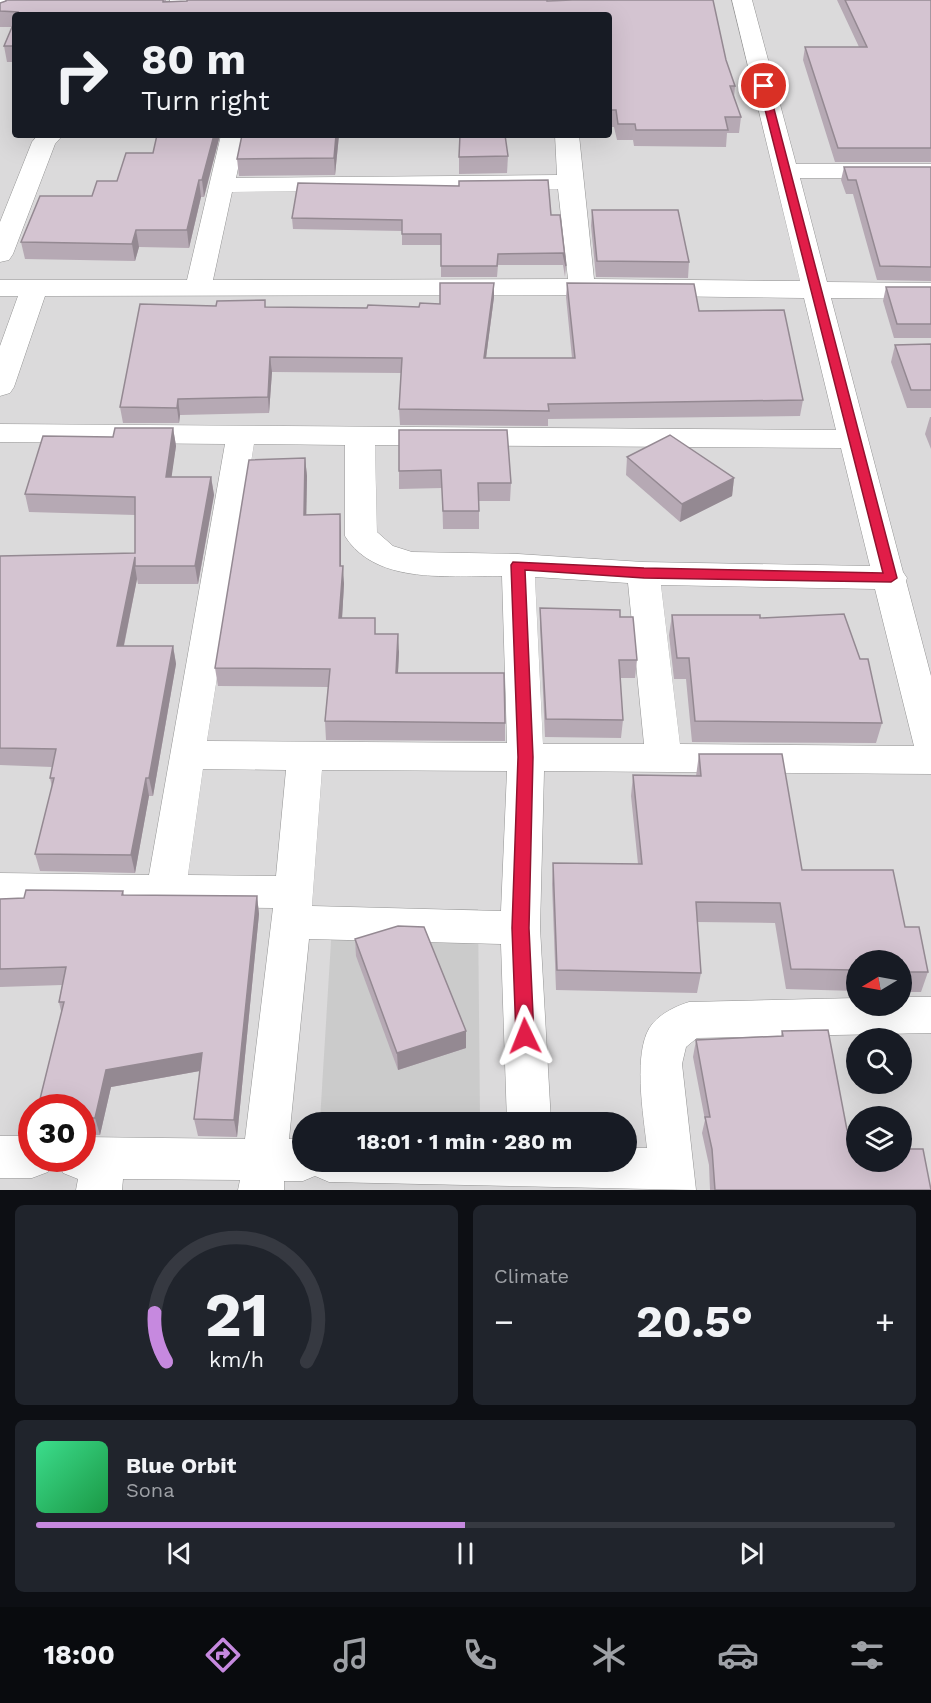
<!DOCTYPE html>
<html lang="en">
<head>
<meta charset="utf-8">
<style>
	:root { --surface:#171b24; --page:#20242c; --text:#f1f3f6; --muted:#9ea1a6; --line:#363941; --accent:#c689df }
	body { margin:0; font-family:"Work Sans",sans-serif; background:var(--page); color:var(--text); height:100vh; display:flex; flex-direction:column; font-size:22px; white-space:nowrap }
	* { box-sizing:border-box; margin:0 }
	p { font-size:20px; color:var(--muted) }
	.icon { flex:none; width:33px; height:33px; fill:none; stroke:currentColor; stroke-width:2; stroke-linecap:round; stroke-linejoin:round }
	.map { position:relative; height:1190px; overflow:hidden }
	.sheet { display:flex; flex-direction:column; gap:15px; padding:15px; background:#0d0f14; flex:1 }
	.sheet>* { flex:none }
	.banner { position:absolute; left:12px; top:12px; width:600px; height:126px; border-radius:6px; box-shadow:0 6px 24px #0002; background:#171b24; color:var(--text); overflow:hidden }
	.needle { width:39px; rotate:260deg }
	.fabs { position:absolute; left:846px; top:950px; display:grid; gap:12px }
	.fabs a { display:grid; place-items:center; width:66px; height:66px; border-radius:50%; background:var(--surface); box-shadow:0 6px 24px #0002; font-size:30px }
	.speed { position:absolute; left:18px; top:1094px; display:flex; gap:12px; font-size:30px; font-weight:700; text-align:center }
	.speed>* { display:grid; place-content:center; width:78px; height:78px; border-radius:50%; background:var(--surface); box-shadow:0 6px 24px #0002; line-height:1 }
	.speed .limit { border:9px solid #d22; background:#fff; color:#111 }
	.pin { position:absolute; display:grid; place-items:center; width:51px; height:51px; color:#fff; margin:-26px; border:3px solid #fff; border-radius:50%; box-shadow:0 2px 6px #0007 }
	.me { position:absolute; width:66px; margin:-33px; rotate:358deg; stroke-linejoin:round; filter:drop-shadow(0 0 4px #0008) }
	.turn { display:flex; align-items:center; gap:21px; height:126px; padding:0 30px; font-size:27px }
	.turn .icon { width:78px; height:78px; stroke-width:2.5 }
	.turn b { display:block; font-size:42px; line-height:51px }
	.big { font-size:45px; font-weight:700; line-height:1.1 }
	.sheet .tile { flex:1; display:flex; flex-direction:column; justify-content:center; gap:9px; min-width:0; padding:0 21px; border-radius:9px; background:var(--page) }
	.sheet .dial { align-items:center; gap:0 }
	.dial svg { height:156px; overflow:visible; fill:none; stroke:var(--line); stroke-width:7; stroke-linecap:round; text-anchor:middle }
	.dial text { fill:var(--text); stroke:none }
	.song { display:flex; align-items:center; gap:18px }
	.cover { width:72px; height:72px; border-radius:9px; background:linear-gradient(135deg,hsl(150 70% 55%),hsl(140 70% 35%)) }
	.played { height:6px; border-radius:3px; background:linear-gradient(90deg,var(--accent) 50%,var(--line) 50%) }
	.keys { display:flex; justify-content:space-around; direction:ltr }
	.heat { display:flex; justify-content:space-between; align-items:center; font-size:33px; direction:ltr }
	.sheet .tiles { flex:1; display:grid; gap:15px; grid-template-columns:1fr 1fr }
	.tile:last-child { grid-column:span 2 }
	.trip { position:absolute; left:292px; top:1112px; width:345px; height:60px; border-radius:30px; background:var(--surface); box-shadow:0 6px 24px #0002; font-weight:700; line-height:60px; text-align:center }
	.dock { display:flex; height:96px; justify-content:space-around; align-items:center; background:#090b0e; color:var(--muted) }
	.dock .icon { width:42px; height:42px }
	.dock .active { color:var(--accent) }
	.dock b { font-size:27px; color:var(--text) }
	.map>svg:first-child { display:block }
	.residential { fill:#dbdadb; fill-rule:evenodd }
	.religious { fill:#cbcbcb }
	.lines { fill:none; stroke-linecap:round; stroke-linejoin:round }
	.minor-casing { stroke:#949494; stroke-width:1 }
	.minor { fill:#fff; fill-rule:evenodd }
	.wall { fill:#b6a9b4 }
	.shaded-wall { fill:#948992 }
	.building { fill:#d4c4d1; stroke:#948992; stroke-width:1.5 }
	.route { fill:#e11d48; stroke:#92132f; stroke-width:1.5 }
</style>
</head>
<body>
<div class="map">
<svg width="931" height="1190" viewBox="0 0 931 1190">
	<rect width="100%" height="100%" fill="#eee3e9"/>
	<path class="residential" d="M0 0H931V1190H0ZM15 15H609V135H15ZM856 960H902V1005H856ZM856 1038H902V1083H856ZM32 1107H82V1158H32ZM856 1116H902V1161H856ZM303 1122H627V1161H303Z"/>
	<polygon class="religious" points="333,909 478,909 480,1119 320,1120"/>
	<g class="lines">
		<g class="minor-casing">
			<g id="minor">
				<polygon points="0,0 16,0 7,16 0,18"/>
				<polygon points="170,0 190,0 187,15 165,15"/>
				<polygon points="547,0 567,0 570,15 548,15"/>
				<path d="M732 0H752L796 164H931V178H800L827 282 931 283V299L831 298 903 572 907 578 906 581 931 676V774L544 771 540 928 551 1122H507L501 944 309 939 289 1139H303V1161H627V1148H647C644 1118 631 1048 653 1023 662 1013 676 1006 689 1002L856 998V1005H902V997H931V1033L697 1038 686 1047 682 1064 696 1190 329 1182 315 1176 303 1181H284V1190H238L240 1180 123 1179 122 1190H76L78 1179 63 1173 57 1158H82V1137L245 1139 273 908 0 905V873L149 875 225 444 0 442V424L836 430 804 298 582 295 45 296 14 387 10 393 0 396V346L18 296H0V280H187L221 135H245L236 178 557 175 555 135H579L594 279 800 281ZM558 189 568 279 213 280 232 192ZM254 444 345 445V536C376 586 452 575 502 576L507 743 207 741ZM375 445 841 448 870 566 643 562 518 554 412 552 393 546 377 532ZM535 577 628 583 644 744H543ZM661 585 875 589 914 746 680 744ZM203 769 286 770 276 876 188 875ZM322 770 507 771 501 911 312 906Z"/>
				<polygon points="38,135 63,135 55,144 13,254 9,260 0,262 0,222 32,142"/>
				<polygon points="0,1136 32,1136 32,1158 54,1158 48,1172 32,1178 0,1178"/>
			</g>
		</g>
		<use href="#minor" class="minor"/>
	</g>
	<g class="wall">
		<polygon points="6,0 166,0 166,1 713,0 726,60 735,86 734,98 741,117 739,133 727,133 726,147 634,146 633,140 617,140 614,127 609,127 609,15 15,15 15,62 7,62 4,46 12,27 0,27 0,3 6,1"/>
		<polygon points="837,0 931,0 931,162 835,162 803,60 805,47 859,47"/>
		<polygon points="157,135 220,135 204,197 201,197 189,248 139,247 135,261 25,259 21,242 117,181 153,153"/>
		<polygon points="242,135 339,135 335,175 239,176 237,159"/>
		<polygon points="508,156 507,173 459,174 459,157"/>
		<polygon points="844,167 931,167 931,281 877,280 853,194 846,194 841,180"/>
		<polygon points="592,210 689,262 688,278 596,277 591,226"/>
		<polygon points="560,215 566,266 565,277 563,265 498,265 497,277 441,277 441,245 402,245 402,231 293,229 292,218"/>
		<polygon points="567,283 699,311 803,400 800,416 548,419 548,426 400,425 399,409 401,373 272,372 269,413 180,415 179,423 123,423 120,407 266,307 367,308 419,307 494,297 486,358 572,358 566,297"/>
		<polygon points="886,287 931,287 931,338 894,338 883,301"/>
		<polygon points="931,344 931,408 907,408 891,362 895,345"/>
		<polygon points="930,417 931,417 931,449 925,434"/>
		<polygon points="173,428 176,446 171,477 211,477 214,495 198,584 138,584 137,579 124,646 173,646 176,664 153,796 149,796 135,873 40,871 35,854 52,787 50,778 52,767 0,765 0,556 135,553 135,515 29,512 25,494 113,437"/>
		<polygon points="399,430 511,483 510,501 479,501 479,529 443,529 442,488 399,489"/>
		<polygon points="627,457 734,478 732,496 680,522 626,475"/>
		<polygon points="305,458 307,476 306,515 340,514 341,566 344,584 342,618 376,634 399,652 398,673 505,723 505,741 326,740 325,721 328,687 218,686 215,668"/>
		<polygon points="540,608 620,617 637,660 635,678 620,678 623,720 621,738 545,737 540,626"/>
		<polygon points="672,615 760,618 882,723 876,743 692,742 686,679 674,679 669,635"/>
		<polygon points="699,754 802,870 905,927 928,972 921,992 902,992 902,960 856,960 856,991 786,989 775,923 697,922 701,973 697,993 556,990 552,884 553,863 638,864 631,796 633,775 696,776"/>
		<polygon points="123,891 124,895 257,896 259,914 237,1137 198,1136 194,1119 200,1071 111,1087 100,1135 82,1135 82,1107 59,1002 62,985 0,987 0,899 24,898"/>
		<polygon points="355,939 466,1048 398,1070 356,956"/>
		<polygon points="782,1031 847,1130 931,1190 710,1190 709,1165 702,1133 705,1120 693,1057 696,1040 781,1036"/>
	</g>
	<g class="shaded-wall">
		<polygon points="214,135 220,135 204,197 202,180"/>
		<polygon points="336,135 339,135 335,175 334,158"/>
		<polygon points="199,180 201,197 189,248 187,230"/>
		<polygon points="136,230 139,247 135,261 132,244"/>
		<polygon points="494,283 494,297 484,373 484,358"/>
		<polygon points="270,357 272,372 269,413 268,397"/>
		<polygon points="178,399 180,415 179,423 177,408"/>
		<polygon points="173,428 176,446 169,495 166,477"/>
		<polygon points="305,458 307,476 306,533 304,515"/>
		<polygon points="211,477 214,495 198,584 195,566"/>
		<polygon points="734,478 732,496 680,522 682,504"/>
		<polygon points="340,514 341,532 341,584 340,566"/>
		<polygon points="135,557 135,566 137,579 120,664 117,646"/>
		<polygon points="343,566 344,584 341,636 339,618"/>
		<polygon points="398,634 399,652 397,691 396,673"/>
		<polygon points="173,646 176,664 153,796 149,778"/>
		<polygon points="146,778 149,796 135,873 131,855"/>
		<polygon points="257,896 259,914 237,1137 234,1120"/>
		<polygon points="466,1031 466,1048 398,1070 397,1053"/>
		<polygon points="202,1053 205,1070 111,1087 100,1135 95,1118 106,1070"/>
	</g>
	<g class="building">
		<polygon points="6,0 163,0 163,2 187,1 187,0 547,0 547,1 572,0 713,0 726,60 735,86 730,86 741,117 725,117 728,130 636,130 635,124 618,124 616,110 609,110 609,15 17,15 18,12 0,11 0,3 6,1"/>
		<polygon points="845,0 931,0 931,148 838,148 805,47 867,47"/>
		<polygon points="15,20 15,46 4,46"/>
		<polygon points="157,135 214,135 202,180 199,180 187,230 136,230 132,244 21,242 40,196 92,196 97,181 117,181 126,153 153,153"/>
		<polygon points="242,135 336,135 334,158 237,159"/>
		<polygon points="460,135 505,135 508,156 459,157"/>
		<polygon points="844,167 931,167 931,267 880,266 856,180 848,180"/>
		<polygon points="548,180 551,215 560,215 566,266 563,253 498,254 497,266 441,266 441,234 402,234 402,220 292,218 298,183 459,186 459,181"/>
		<polygon points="592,210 678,210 689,262 597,261"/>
		<polygon points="440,283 494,283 484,358 575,358 567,283 694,284 699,311 784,310 803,400 548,404 549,411 399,409 402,358 270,357 268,397 178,399 177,408 120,407 140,304 216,306 217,301 265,300 265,307 367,308 368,305 419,307 420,303 440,304"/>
		<polygon points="886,287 931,287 931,324 897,324"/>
		<polygon points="931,344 931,390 911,390 895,345"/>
		<polygon points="115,428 173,428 166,477 211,477 195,566 135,566 135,557 117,646 173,646 149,778 146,778 131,855 35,854 54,778 50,778 56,749 0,748 0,556 135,553 135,497 25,494 43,436 113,437"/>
		<polygon points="399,430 507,430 511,483 478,483 479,511 443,511 441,470 399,471"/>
		<polygon points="670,435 734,478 682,504 627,457"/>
		<polygon points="305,458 304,515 340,514 340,566 343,566 339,618 375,618 375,634 398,634 396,673 504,673 505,723 325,721 330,669 215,668 249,460"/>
		<polygon points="540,608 620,610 620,617 633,617 637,660 619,660 623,720 546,719"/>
		<polygon points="844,614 860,659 868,659 882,723 695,721 689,658 677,658 672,615 760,615 760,618"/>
		<polygon points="699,754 782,754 802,870 893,870 905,927 919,927 928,972 902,972 902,960 856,960 856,970 791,969 780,903 696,902 701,973 557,970 553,863 642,864 633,775 701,776"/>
		<polygon points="26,890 123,891 122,895 257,896 234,1120 194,1119 202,1053 106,1070 95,1118 82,1118 82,1107 38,1107 64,1002 59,1002 66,967 0,969 0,899 24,898"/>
		<polygon points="398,926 424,927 466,1031 397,1053 355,939"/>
		<polygon points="828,1030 847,1130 856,1130 856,1161 902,1161 902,1149 923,1149 931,1190 715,1190 712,1149 705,1117 710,1117 696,1040 783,1036 782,1031"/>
	</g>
	<polygon class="route" points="764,83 768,86 897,578 891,582 644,578 525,570 533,757 529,928 534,1036 531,1041 525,1044 519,1041 516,1036 512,928 518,757 511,565 513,562 644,568 883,573 759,86"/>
</svg>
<div class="fabs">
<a><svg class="needle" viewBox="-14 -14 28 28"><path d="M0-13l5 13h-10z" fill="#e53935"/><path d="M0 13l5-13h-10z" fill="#9ea1a6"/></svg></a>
<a><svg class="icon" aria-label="search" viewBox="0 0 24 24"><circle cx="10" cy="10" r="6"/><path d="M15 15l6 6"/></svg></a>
<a><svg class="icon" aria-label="layers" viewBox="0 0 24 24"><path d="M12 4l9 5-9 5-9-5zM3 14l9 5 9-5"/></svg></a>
</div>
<div class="speed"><div class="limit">30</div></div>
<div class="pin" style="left:764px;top:86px;background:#d93025"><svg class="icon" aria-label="arrive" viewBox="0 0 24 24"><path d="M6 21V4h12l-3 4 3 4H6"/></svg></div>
<svg class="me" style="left:525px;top:1036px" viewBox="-20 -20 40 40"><path d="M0-17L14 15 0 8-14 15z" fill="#e11d48" stroke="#fff" stroke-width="4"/></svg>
<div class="trip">18:01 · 1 min · 280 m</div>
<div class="banner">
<div class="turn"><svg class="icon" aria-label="right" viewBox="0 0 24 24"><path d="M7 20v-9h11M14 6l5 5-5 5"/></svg><div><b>80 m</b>Turn right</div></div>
</div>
</div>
<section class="sheet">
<div class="tiles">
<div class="tile dial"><svg viewBox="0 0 100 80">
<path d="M14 69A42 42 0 1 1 86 69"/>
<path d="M14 69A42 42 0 0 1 8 44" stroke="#c689df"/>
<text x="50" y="56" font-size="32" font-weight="700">21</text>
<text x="50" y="72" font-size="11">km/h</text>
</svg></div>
<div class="tile"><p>Climate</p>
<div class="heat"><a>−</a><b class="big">20.5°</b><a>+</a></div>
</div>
<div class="tile">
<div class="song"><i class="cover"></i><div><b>Blue Orbit</b><p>Sona</p></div></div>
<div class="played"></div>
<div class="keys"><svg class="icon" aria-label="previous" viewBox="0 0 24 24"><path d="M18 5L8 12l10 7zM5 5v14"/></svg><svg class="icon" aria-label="pause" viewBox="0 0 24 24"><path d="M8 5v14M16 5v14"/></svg><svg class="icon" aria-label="next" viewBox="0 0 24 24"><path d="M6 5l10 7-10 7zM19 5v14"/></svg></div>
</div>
</div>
</section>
<nav class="dock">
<b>18:00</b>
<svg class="icon active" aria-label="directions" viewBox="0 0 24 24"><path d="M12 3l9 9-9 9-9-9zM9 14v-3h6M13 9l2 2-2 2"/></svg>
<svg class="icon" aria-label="music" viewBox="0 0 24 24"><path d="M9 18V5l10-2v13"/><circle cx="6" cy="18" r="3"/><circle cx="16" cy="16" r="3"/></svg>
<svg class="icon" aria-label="phone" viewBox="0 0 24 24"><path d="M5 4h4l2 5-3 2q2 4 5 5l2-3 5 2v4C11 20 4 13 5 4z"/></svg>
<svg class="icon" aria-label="climate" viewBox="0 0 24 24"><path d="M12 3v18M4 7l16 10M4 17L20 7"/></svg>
<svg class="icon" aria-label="car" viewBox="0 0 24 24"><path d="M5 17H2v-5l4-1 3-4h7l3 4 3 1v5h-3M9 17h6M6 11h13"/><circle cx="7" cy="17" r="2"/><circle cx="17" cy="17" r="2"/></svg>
<svg class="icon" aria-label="filters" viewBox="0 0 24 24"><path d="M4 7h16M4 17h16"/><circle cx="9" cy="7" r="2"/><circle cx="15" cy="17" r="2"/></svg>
</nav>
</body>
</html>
